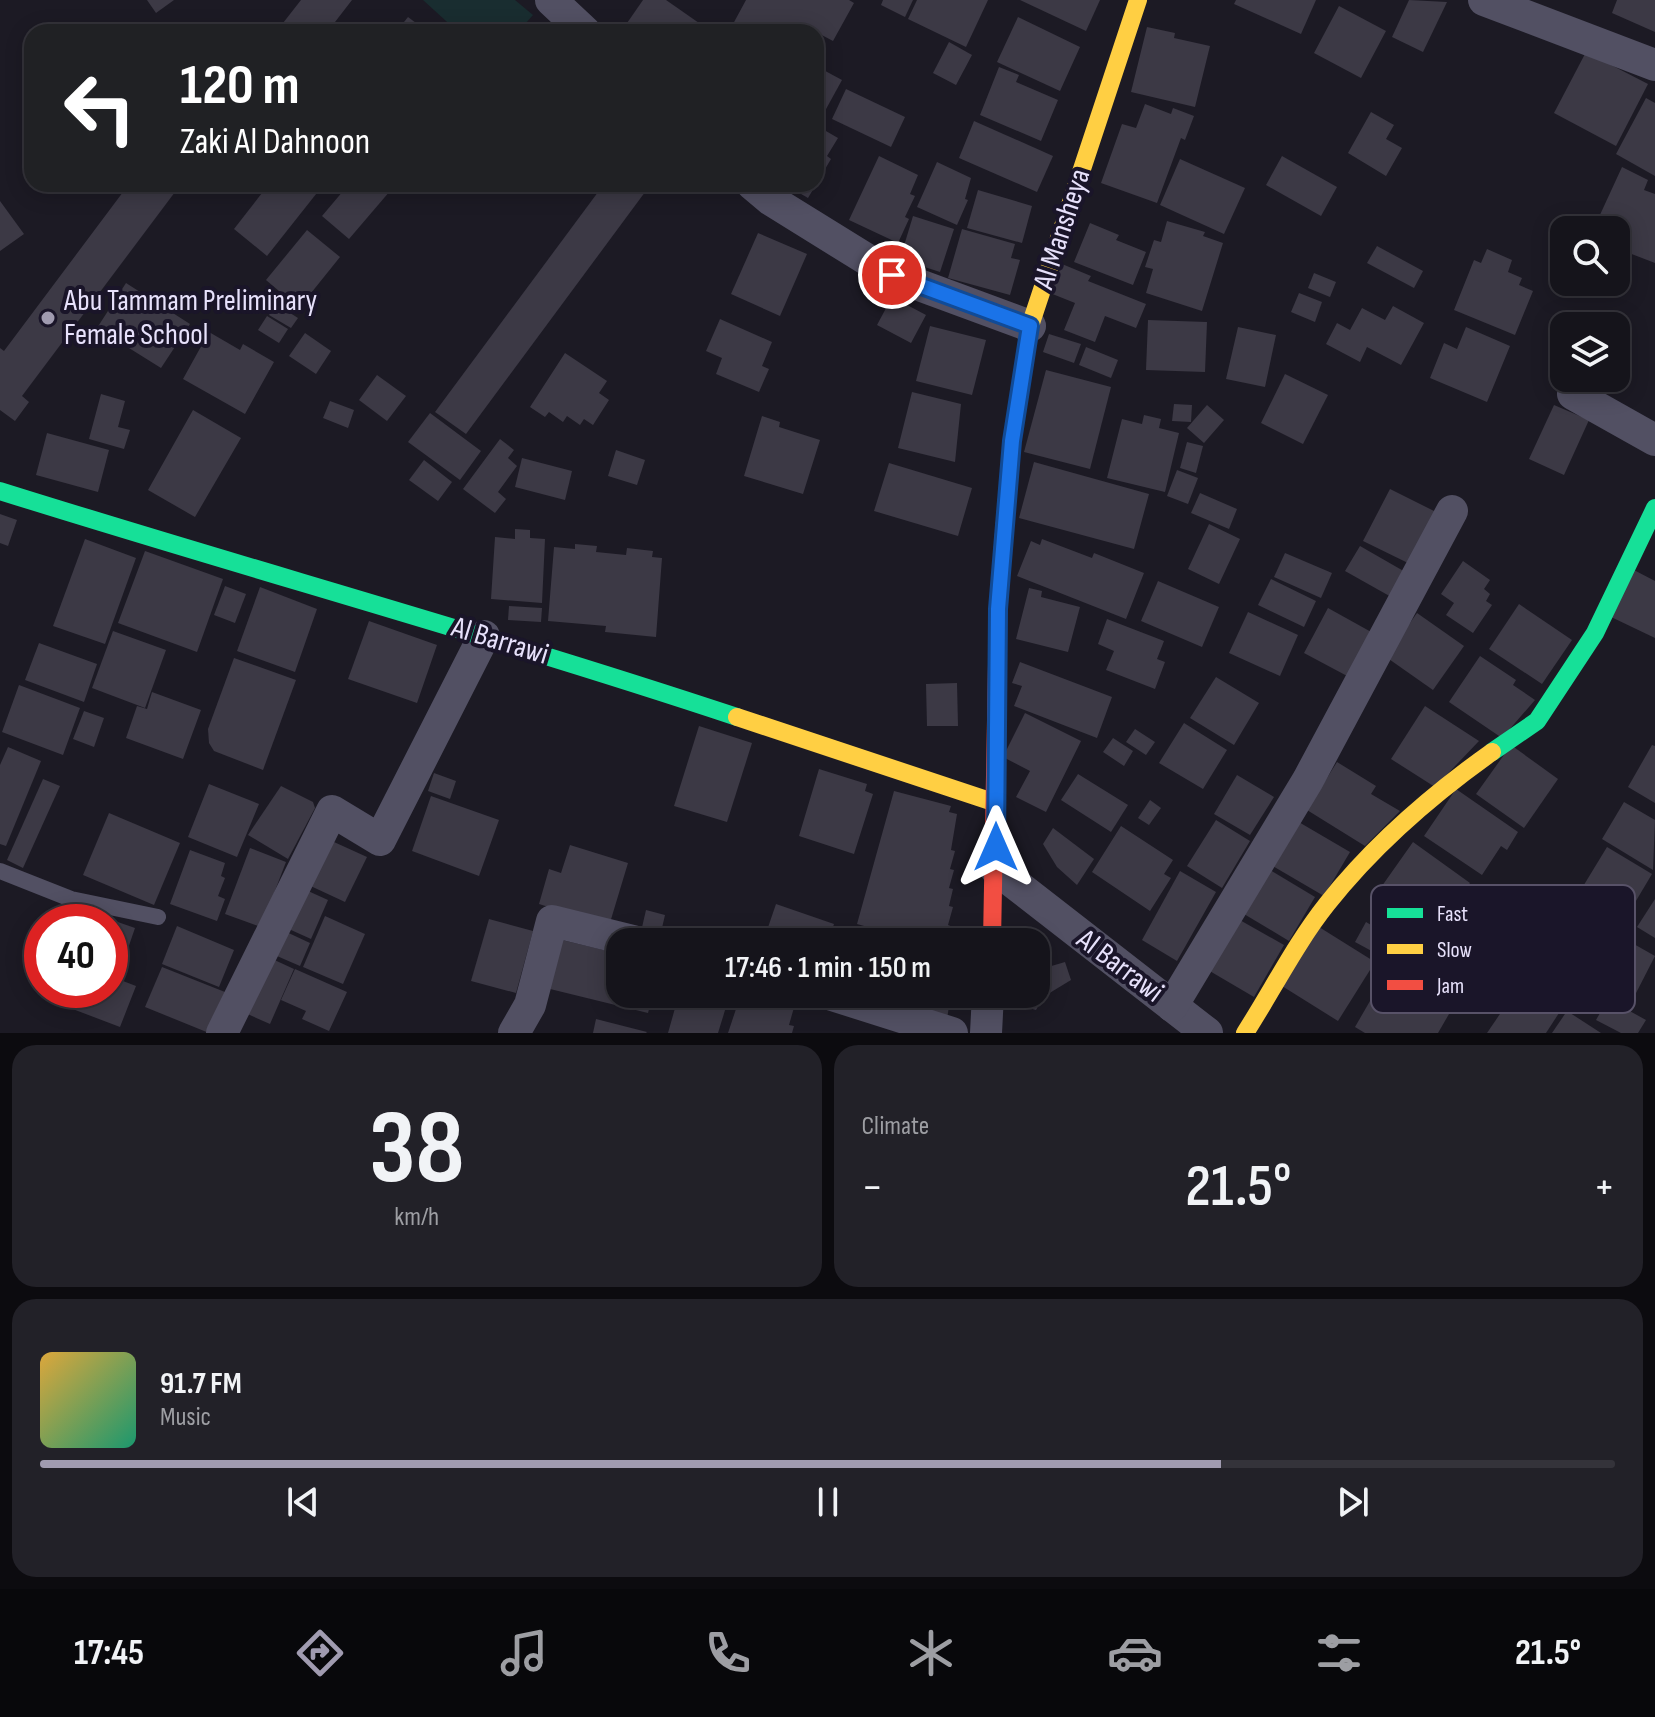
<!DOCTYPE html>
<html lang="en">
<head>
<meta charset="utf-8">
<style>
	:root { --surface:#15141b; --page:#222128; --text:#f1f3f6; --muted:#9d9ea3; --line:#34333a; --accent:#a09bb0 }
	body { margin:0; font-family:"Sofia Sans Condensed",sans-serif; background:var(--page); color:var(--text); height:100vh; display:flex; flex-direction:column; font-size:30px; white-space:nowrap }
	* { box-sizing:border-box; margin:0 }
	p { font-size:26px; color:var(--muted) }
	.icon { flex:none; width:44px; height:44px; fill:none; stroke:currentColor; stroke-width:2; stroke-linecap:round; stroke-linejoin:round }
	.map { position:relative; height:1033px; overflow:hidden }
	.side { display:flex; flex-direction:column; gap:12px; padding:12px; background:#0c0b0f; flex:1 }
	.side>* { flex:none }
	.hud { position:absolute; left:24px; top:24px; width:800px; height:168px; border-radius:24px; box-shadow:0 4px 20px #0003,0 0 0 2px var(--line); background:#202124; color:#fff; overflow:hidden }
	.buttons { position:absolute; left:1550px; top:216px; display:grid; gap:16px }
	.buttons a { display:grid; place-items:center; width:80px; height:80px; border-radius:16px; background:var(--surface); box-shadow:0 4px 20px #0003,0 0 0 2px var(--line); font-size:40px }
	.speed { position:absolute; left:24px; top:904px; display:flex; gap:16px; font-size:40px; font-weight:700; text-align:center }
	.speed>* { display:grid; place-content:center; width:104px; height:104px; border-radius:50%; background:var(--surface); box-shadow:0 4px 20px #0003,0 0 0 2px var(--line); line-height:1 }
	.speed .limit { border:12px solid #d22; background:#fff; color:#111 }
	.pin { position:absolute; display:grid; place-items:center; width:68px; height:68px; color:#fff; margin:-34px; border:4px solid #fff; border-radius:50%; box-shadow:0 2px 8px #0007 }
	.me { position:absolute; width:88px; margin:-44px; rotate:0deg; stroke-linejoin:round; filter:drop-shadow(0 0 6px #0008) }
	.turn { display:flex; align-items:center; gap:28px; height:168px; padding:0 24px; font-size:36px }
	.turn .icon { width:104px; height:104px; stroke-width:2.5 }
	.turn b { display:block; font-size:56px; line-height:68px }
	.big { font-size:60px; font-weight:600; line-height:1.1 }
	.side .tile { flex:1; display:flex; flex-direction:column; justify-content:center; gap:12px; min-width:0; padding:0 28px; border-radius:24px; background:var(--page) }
	.side .dial { align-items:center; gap:0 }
	.dial b { font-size:104px; line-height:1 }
	.song { display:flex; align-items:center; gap:24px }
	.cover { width:96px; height:96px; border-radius:12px; background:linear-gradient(135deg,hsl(40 70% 55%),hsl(160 70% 35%)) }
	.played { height:8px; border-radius:4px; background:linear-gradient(90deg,var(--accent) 75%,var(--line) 75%) }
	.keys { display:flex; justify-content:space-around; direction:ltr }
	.heat { display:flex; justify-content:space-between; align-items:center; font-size:44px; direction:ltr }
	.side .tiles { flex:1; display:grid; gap:12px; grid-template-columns:1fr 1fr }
	.tile:last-child { grid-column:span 2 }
	.trip { position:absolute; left:606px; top:928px; width:444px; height:80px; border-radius:24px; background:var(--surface); box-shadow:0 4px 20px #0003,0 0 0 2px var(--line); font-weight:600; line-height:80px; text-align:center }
	.tabs { display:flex; height:128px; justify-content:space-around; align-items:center; background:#08080b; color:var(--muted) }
	.tabs .icon { width:56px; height:56px }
	.tabs .selected { color:var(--accent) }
	.tabs b { font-size:36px; color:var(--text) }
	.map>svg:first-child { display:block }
	.green { fill:#192d30 }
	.building { fill:#3c3945 }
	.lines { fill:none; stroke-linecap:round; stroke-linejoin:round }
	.lane { stroke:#525063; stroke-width:16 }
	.street { stroke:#525063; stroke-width:32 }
	.fast { stroke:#16e098; stroke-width:18 }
	.slow { stroke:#ffcf43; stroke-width:18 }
	.jam { stroke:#f24e42; stroke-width:18 }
	.route-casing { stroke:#114b97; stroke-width:20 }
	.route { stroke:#1a73e8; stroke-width:14 }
	.poi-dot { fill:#a09bb0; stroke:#1a1529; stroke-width:3 }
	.labels { text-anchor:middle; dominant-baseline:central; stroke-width:8; stroke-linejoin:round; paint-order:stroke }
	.street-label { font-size:30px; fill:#e7e1fb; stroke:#1a1529 }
	.poi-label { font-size:30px; fill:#e7e1fb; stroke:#1a1529; text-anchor:start }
	.key { fill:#1a1529; stroke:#585268; stroke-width:2 }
	.key-label { font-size:22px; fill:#e7e1fb }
</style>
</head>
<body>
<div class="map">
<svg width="1655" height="1033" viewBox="0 0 1655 1033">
	<rect width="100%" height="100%" fill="#1c1a24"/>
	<polygon class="green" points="423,0 515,0 533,15 518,32 458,32"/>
	<g class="building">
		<polygon points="147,0 174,0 156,13"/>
		<polygon points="301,0 352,0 335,22 347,32 276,32"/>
		<polygon points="643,0 666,0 699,23 693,32 634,32 625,26"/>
		<polygon points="746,0 849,0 854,3 833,41 799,23 795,32 746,32 733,24"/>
		<polygon points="883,0 913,0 905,17 881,5"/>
		<polygon points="917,0 988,0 966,47 908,19"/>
		<polygon points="1020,0 1100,0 1086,31"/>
		<polygon points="1236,0 1316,0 1301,34 1234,4"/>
		<polygon points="1409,0 1447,2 1423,52 1392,37"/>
		<polygon points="1617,0 1655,0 1655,32 1612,13"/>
		<polygon points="1339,6 1386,31 1361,78 1314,53"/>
		<polygon points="408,17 428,32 396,32"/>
		<polygon points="1018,17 1080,47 1060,91 997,62"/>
		<polygon points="1147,27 1175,33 1174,38 1210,46 1195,107 1131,92"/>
		<polygon points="949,42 972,55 956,85 933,73"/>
		<polygon points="1586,52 1648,84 1616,146 1554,113"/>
		<polygon points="816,66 842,80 820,120 816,117"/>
		<polygon points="999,67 1019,75 1016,82 1058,100 1041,141 980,115"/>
		<polygon points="846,89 905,117 891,147 832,119"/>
		<polygon points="1646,98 1655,103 1655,176 1616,154"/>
		<polygon points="1145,104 1171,114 1173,108 1194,116 1185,140 1181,138 1157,203 1101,183 1122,124 1136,128"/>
		<polygon points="1371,112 1394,125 1386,139 1402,148 1386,176 1348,153"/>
		<polygon points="974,121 1053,156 1037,192 959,158"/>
		<polygon points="819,127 838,138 827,156 831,159 808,198 784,184 816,184"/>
		<polygon points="879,156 918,175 910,194 915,196 905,217 909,219 898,243 849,220"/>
		<polygon points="1282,156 1337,187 1321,216 1266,185"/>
		<polygon points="1180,159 1245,188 1224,234 1160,205"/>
		<polygon points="937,162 971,178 965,199 968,200 957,225 917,207"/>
		<polygon points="1622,167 1648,180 1644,190 1655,194 1655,263 1616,248 1616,230 1593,230"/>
		<polygon points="129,184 181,184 22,396 29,402 15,421 0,410 0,348 4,351"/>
		<polygon points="269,184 324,184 267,256 234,229"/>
		<polygon points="349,184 396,184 349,239 322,216"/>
		<polygon points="604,184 651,184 466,434 435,412"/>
		<polygon points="978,190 1032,206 1022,243 967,228"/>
		<polygon points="0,201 24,234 0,251"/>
		<polygon points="913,216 954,229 940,272 900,259"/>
		<polygon points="1167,221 1205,232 1203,236 1223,243 1202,311 1146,293 1153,269 1145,267 1154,240 1161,242"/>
		<polygon points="1090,223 1119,235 1116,240 1146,252 1133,285 1074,262"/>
		<polygon points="962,229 1015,244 1011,258 1020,260 1010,295 948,278"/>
		<polygon points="307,230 340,257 299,308 266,280"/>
		<polygon points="758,233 807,254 780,316 731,294"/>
		<polygon points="1377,246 1423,271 1414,288 1367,263"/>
		<polygon points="1487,249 1512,260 1508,272 1522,278 1519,285 1533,291 1515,335 1454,310 1474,260 1481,263"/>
		<polygon points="1062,264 1091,276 1088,281 1146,304 1136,328 1105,316 1095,342 1064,330 1075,303 1050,293"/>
		<polygon points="1314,273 1336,282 1330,297 1308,288"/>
		<polygon points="126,283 190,324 161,368 97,328"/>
		<polygon points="1299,293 1322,302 1315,322 1291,312"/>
		<polygon points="892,297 926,315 911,343 877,325"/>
		<polygon points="276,304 298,318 291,328 269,315"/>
		<polygon points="1393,306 1424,323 1401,365 1367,347 1360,362 1326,344 1337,323 1350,330 1362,308 1385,320"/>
		<polygon points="267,316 288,329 279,343 258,330"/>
		<polygon points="720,319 772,342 762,366 769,369 759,392 716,374 722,358 706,351"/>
		<polygon points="1148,320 1207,322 1205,372 1146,370"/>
		<polygon points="930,326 986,340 972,395 916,381"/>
		<polygon points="1238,327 1276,335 1265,387 1226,379"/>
		<polygon points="1466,327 1510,346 1487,402 1430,378 1444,343 1457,349"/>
		<polygon points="209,332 240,350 243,344 274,362 245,414 183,379"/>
		<polygon points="305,333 331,351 316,374 289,356"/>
		<polygon points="1049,334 1081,344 1074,363 1043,352"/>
		<polygon points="1086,347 1118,360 1111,378 1079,365"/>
		<polygon points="565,353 607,381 599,393 609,400 593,425 584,419 580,425 567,416 563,422 549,412 545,417 530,407"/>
		<polygon points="1046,370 1111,387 1090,469 1024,452"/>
		<polygon points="1285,374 1328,395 1303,444 1261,423"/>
		<polygon points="377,375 406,396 387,421 359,400"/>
		<polygon points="912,392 961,404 955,462 898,448"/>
		<polygon points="101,394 125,401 118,427 130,430 124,449 89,439"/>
		<polygon points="330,401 354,410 348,428 323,418"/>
		<polygon points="1174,404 1192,405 1191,422 1172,421"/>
		<polygon points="1207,405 1224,420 1204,443 1187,428"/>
		<polygon points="1554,405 1589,420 1564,475 1529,459"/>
		<polygon points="193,410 241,438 195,517 148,490"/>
		<polygon points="430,413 481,451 460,480 408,442"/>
		<polygon points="1144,415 1161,419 1159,428 1179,433 1165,492 1107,478 1122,419 1142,424"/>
		<polygon points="762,416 780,422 779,427 820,440 803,494 744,476"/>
		<polygon points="47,433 109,450 98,492 36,475"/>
		<polygon points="500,439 514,450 508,458 517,466 498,492 506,499 495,513 463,489"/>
		<polygon points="1187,442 1203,446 1196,473 1180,468"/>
		<polygon points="616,450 645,460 637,485 608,476"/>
		<polygon points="522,458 572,471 565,500 515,487"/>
		<polygon points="424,460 452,482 438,501 409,480"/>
		<polygon points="1034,462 1149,494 1134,549 1019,518"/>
		<polygon points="889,463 972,488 958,536 874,511"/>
		<polygon points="1177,470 1198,478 1188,504 1167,496"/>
		<polygon points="1390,489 1436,512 1410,564 1363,541"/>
		<polygon points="1200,493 1237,509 1229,529 1191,513"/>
		<polygon points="0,514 17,520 8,546 0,543"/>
		<polygon points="1209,524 1240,539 1219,584 1188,569"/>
		<polygon points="515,529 530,530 530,538 545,539 542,603 491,599 495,537 515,539"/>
		<polygon points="85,539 136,558 105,644 53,626"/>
		<polygon points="1042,539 1092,558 1094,553 1144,573 1126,619 1017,576 1031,541 1040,545"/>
		<polygon points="575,544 597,546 596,552 626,555 627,548 653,551 652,557 662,558 656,637 605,632 606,626 548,621 554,547 575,549"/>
		<polygon points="1360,546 1407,573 1393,598 1345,571"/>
		<polygon points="145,551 223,579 197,652 118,623"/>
		<polygon points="1285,553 1332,573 1321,598 1274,577"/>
		<polygon points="1463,561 1490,580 1484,589 1490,594 1486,601 1492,605 1473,633 1446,615 1454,603 1441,594"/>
		<polygon points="1632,569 1655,581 1655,638 1609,616"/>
		<polygon points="1271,579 1316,601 1304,627 1258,605"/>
		<polygon points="1158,581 1219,607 1202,647 1141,621"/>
		<polygon points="225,586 246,594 235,623 214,615"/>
		<polygon points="260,587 317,609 295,672 237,651"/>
		<polygon points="1029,588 1042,591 1041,597 1080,607 1068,652 1016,639"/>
		<polygon points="1519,604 1572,640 1542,684 1489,649"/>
		<polygon points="509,606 542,608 541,622 508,620"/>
		<polygon points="1328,608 1373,633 1349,677 1304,653"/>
		<polygon points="1248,612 1298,635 1280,676 1229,653"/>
		<polygon points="1417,613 1464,646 1433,690 1386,657"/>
		<polygon points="1107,619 1164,641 1157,659 1165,662 1155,689 1106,670 1114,651 1098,644"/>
		<polygon points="369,621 437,645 417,703 348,679"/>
		<polygon points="113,631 166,650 145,708 92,688"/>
		<polygon points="39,643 97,664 84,702 25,680"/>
		<polygon points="1480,656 1516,680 1513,685 1535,700 1502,738 1449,702"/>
		<polygon points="234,658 296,680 263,770 214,751 209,743 208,729"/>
		<polygon points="1020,662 1112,697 1097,738 1014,706 1022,686 1012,683"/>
		<polygon points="1216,677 1259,703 1234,745 1190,718"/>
		<polygon points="957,683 958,726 927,726 926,684"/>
		<polygon points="19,685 80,708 63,755 2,732"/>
		<polygon points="152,692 201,710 183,759 126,738 137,706 147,709"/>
		<polygon points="1425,706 1479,741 1435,787 1391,759"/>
		<polygon points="84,711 104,718 94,747 73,739"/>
		<polygon points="1025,713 1081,741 1046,812 1016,797 1030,771 1003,757"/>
		<polygon points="1184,723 1227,750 1203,789 1159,763"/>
		<polygon points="699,726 752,743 727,822 674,806"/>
		<polygon points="1135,729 1155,742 1146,755 1126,742"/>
		<polygon points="1113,738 1133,751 1124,766 1103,752"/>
		<polygon points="1511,745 1558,779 1524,828 1476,794"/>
		<polygon points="1652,745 1655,746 1655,803 1628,787"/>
		<polygon points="8,747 41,761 6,846 0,844 0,765"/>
		<polygon points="1337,762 1376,786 1371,794 1400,811 1365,846 1307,810"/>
		<polygon points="819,769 867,784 865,791 873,794 854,854 799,836"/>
		<polygon points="434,773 456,781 450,799 428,791"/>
		<polygon points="1078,774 1128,805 1111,832 1061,800"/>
		<polygon points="1237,775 1274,797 1250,835 1214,814"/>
		<polygon points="43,779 60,786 23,868 7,860"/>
		<polygon points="209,784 259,804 237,857 188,837"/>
		<polygon points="281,786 313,802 315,808 288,859 248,835"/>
		<polygon points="1456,789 1518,832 1507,850 1501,846 1482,875 1424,836"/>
		<polygon points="894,791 951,806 949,812 957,814 951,850 955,851 950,869 954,870 949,888 953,889 949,906 953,907 948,925 953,927 949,942 921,942 857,924"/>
		<polygon points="431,796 499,820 479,876 412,851"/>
		<polygon points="1150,800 1161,808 1149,825 1138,818"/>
		<polygon points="1624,802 1655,820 1653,870 1602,839"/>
		<polygon points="109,813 180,843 154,905 83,875"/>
		<polygon points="1216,820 1250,841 1222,888 1187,866"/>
		<polygon points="1297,821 1350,852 1324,896 1271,865"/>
		<polygon points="1121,826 1173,860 1164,874 1171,878 1150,911 1092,872"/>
		<polygon points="1053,828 1094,859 1077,885 1057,867 1043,844"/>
		<polygon points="323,837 367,857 345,902 302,882"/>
		<polygon points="1413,842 1470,883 1456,902 1461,906 1439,937 1377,893"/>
		<polygon points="570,845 628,863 609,926 539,904 549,869 561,873"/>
		<polygon points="1607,847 1652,874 1624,921 1579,893"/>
		<polygon points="250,848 286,862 261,927 225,914"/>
		<polygon points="190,850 225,863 221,876 225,878 218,896 225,899 217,921 170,904"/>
		<polygon points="1270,870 1315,897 1289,941 1244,914"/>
		<polygon points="1180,871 1216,892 1177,961 1142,940"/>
		<polygon points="297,886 328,900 311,939 280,925"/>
		<polygon points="1655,899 1655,938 1637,927"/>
		<polygon points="776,904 834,924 828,942 763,942"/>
		<polygon points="1565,905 1655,956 1634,997 1543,946"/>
		<polygon points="646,910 665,915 659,941 640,936"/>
		<polygon points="92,913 135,928 122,966 110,961 110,922 89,922"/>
		<polygon points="325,916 365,934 343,984 303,967"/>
		<polygon points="489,919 533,931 516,993 471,981"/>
		<polygon points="1238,919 1284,945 1254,997 1208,970"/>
		<polygon points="1366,922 1390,936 1379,955 1355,942"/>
		<polygon points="177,926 234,950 219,987 162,964"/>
		<polygon points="1319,927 1375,962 1338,1021 1282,986"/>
		<polygon points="855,928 898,941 898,942 850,942"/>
		<polygon points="280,929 310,943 300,966 270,953"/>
		<polygon points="558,939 620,954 620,994 665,994 663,1000 652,998 648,1013 546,988"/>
		<polygon points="268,957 294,969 270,1024 243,1012"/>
		<polygon points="1065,962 1071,980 1043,997 1036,1010 1018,1005 1023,994 1036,994 1036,977 1048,967"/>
		<polygon points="162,967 230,994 209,1033 145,1007"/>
		<polygon points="295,969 347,992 329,1031 302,1019 306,1011 281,1000"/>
		<polygon points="1385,975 1449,1014 1438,1033 1365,1033 1355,1027"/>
		<polygon points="110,976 136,986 120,1027 70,1008 76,990 110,990"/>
		<polygon points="1519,986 1559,1013 1546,1033 1487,1033"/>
		<polygon points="679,994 730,994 718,1033 668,1033"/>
		<polygon points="741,994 795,1004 789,1025 794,1026 792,1033 728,1033"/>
		<polygon points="869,994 951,994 947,1019"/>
		<polygon points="1608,999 1646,1020 1638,1033 1621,1033 1596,1020"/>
		<polygon points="1567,1011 1601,1033 1552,1033"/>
		<polygon points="596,1019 647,1032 646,1033 593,1033"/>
	</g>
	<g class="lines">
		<polyline class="lane" points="0,871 71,899 158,917"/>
		<g class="street">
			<polyline points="551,0 585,32"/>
			<polyline points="1484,0 1655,65"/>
			<polyline points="752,184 771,200 892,275 1030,326"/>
			<polyline points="1573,394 1655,440"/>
			<polyline points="996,869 1207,1033"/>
			<polyline points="829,994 952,1033"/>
			<polyline points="1172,1006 1308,780 1452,511"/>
			<polyline points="222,1033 332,811 380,840 484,636"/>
			<polyline points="514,1033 530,1005 552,921 637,942"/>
			<polyline points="986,1033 988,994"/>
		</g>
		<g class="fast">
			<path d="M0 491C245 568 493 636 737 717"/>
			<polyline points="1492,752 1537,721 1595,633 1655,508"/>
		</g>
		<g class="slow">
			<polyline points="1004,533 1012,441 1030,326 1138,0"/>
			<polyline points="737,717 996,803"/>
			<path d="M1245 1033C1272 991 1296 943 1327 904 1372 847 1433 794 1492 752"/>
		</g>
		<polyline class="jam" points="992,942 998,609 1004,533"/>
	</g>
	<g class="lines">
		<g class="route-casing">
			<polyline id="route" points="892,275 1030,326 1012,441 998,609 996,847"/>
		</g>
		<use href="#route" class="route"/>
	</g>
	<circle class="poi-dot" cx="48" cy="318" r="8"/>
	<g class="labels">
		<g class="street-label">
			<text transform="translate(1062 229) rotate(-72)">Al Mansheya</text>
			<text transform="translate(500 641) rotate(17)">Al Barrawi</text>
			<text transform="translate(1120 966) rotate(37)">Al Barrawi</text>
		</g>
		<g class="poi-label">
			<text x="64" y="301">Abu Tammam Preliminary<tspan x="64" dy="34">Female School</tspan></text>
		</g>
	</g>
	<rect x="1371" y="885" width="264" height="128" rx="12" class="key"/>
	<rect x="1387" y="908" width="36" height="10" fill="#16e098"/>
	<rect x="1387" y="944" width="36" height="10" fill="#ffcf43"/>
	<rect x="1387" y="980" width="36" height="10" fill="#f24e42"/>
	<g class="key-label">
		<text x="1437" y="921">Fast</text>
		<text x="1437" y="957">Slow</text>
		<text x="1437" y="993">Jam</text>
	</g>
</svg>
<div class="buttons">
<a><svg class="icon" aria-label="search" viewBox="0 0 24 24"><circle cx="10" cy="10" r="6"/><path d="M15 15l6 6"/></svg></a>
<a><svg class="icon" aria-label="layers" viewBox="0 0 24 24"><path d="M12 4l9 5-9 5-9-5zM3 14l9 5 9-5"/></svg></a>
</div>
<div class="speed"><div class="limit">40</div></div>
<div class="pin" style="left:892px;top:275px;background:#d93025"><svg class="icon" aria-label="arrive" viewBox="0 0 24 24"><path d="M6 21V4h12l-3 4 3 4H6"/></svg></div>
<svg class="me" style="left:996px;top:847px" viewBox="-20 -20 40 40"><path d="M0-17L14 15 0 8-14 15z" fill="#1a73e8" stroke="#fff" stroke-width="4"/></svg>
<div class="trip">17:46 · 1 min · 150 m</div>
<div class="hud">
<div class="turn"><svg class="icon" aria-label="left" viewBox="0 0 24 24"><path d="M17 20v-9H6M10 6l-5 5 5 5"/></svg><div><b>120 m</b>Zaki Al Dahnoon</div></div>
</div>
</div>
<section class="side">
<div class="tiles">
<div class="tile dial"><b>38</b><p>km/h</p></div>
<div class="tile"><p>Climate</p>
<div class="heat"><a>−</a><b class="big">21.5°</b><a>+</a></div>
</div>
<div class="tile">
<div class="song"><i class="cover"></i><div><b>91.7 FM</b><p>Music</p></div></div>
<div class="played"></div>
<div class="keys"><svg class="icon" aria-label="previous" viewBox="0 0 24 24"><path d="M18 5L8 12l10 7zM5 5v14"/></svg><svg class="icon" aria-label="pause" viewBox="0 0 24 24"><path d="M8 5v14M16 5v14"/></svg><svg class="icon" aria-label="next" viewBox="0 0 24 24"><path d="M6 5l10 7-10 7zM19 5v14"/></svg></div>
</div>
</div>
</section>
<nav class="tabs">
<b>17:45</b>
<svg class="icon selected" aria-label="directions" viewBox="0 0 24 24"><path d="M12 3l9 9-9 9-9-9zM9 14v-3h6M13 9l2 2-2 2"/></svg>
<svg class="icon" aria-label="music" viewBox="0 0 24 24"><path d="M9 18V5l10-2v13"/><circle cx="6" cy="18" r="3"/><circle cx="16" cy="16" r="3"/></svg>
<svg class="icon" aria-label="phone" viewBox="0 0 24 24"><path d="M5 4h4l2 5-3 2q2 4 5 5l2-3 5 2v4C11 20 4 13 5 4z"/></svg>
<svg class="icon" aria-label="climate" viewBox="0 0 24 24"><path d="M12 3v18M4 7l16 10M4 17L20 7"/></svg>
<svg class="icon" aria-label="car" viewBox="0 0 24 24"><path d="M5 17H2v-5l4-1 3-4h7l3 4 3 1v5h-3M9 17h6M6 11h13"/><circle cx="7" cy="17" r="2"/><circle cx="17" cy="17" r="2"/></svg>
<svg class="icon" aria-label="filters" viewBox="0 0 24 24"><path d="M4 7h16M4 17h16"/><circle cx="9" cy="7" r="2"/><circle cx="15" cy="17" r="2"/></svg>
<b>21.5°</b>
</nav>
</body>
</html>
